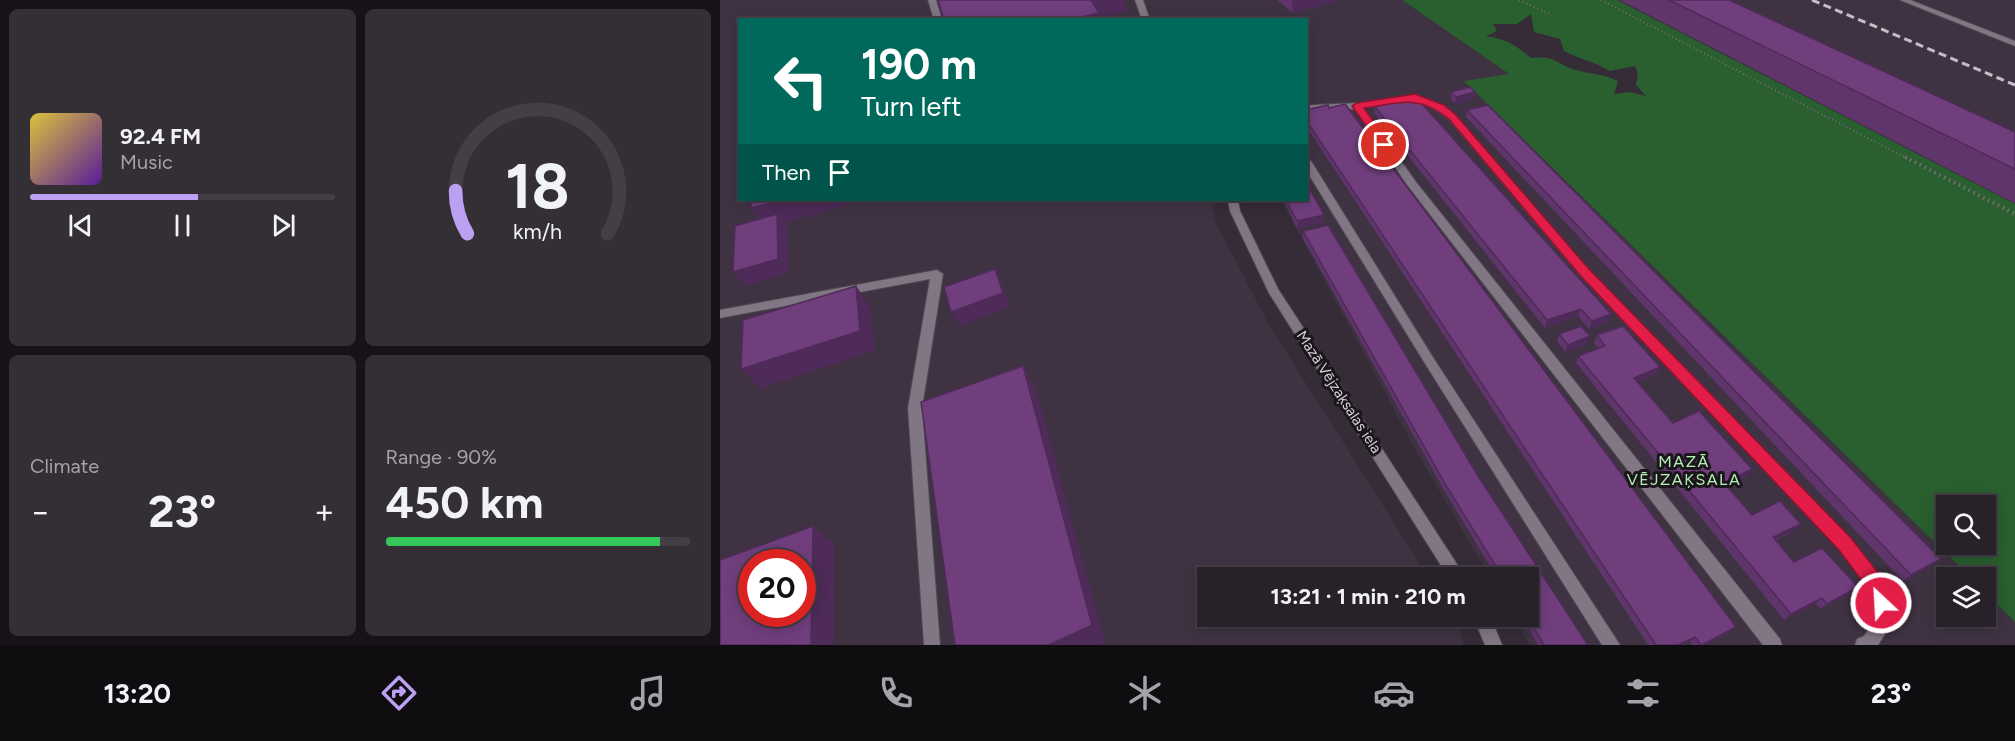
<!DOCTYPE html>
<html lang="en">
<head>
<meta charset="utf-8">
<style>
	:root { --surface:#282129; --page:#342e35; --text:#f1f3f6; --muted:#a5a3a8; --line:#443e46; --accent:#bca0f2 }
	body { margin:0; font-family:Figtree,sans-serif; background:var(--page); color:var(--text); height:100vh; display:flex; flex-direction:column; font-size:22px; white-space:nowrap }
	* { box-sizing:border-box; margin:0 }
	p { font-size:20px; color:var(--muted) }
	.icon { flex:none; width:33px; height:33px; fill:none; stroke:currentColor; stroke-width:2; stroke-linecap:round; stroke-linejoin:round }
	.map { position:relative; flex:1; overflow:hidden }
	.drawer { display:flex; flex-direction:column; gap:9px; padding:9px; background:#161217; width:720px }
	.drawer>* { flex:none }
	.top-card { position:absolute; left:18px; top:18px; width:570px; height:183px; border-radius:0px; box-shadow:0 3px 15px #0003,0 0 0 2px var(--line); background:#00695c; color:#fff; overflow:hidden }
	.buttons { position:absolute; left:1216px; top:495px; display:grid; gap:12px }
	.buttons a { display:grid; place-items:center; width:60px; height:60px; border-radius:0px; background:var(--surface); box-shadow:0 3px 15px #0003,0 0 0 2px var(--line); font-size:30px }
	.speed { position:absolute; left:18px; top:549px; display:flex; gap:12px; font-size:30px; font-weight:700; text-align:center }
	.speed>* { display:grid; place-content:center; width:78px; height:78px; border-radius:50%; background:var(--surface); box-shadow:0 3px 15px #0003,0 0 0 2px var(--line); line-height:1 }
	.speed .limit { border:9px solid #d22; background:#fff; color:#111 }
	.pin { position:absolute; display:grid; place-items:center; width:51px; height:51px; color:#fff; margin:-26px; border:3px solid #fff; border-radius:50%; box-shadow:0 2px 6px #0007 }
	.me { position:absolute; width:66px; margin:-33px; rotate:335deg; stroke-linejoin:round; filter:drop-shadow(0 0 4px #0008) }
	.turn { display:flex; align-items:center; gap:21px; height:126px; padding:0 24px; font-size:27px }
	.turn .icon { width:78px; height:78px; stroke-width:2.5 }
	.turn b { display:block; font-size:42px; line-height:51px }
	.then { display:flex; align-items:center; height:57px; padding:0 24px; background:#0003; gap:12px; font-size:22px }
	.big { font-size:45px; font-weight:700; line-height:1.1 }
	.drawer .widget { flex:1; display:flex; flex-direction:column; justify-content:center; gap:9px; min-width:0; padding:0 21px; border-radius:9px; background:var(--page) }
	.drawer .dial { align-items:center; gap:0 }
	.dial svg { height:156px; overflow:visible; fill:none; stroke:var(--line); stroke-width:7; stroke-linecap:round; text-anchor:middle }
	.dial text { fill:var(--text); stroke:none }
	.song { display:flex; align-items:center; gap:18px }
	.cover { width:72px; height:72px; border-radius:9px; background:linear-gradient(135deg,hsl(50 70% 55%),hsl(270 70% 35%)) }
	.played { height:6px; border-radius:3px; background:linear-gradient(90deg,var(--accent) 55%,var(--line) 55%) }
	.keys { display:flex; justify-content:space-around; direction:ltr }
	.heat { display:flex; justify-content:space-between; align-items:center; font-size:33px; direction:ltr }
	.charge { height:9px; border-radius:4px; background:linear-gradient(90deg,#34c759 90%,var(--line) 0) }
	.drawer .tiles { flex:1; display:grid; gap:9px; grid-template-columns:repeat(2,1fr) }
	.trip { position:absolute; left:477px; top:567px; width:342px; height:60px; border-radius:0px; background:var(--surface); box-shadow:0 3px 15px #0003,0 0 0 2px var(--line); font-weight:700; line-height:60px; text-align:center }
	.dock { display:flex; height:96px; justify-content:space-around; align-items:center; background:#100d10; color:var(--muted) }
	.dock .icon { width:42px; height:42px }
	.dock .on { color:var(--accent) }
	.dock b { font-size:27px; color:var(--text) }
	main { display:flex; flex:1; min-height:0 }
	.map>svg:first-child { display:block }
	.built { fill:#3f3343; fill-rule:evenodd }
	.green { fill:#2a5f2f; fill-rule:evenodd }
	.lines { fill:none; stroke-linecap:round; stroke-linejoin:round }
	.service-casing { stroke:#504952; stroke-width:2 }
	.minor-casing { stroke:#504952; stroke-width:2 }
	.path-far1 { stroke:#766e78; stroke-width:2; stroke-dasharray:1 3; stroke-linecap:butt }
	.path { stroke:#766e78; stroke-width:4; stroke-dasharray:1.5 4; stroke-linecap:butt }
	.service { fill:#817784; fill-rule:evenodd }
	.minor { fill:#817784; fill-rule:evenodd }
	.rail { stroke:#c4bdc6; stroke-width:3; stroke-dasharray:8 4.5; stroke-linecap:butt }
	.wall { fill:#60356c }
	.shaded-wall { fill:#4e2b58 }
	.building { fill:#703e7d; stroke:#4e2b58; stroke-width:1.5; fill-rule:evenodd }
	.route { fill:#e11d48; stroke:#92132f; stroke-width:1.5 }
	.labels { text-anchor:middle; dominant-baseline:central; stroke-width:6; stroke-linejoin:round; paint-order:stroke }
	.street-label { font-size:15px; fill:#d6d0d8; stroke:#1a161b }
	.neighbourhood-label { font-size:16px; letter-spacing:1.5px; fill:#b3efb5; stroke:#1a161b }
</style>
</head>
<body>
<main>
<section class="drawer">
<div class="tiles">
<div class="widget">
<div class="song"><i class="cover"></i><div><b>92.4 FM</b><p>Music</p></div></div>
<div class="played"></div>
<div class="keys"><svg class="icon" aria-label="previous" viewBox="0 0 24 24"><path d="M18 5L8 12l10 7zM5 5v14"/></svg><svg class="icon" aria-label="pause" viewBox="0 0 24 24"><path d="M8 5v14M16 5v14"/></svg><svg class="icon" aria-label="next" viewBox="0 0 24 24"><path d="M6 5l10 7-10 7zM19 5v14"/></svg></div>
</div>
<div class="widget dial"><svg viewBox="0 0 100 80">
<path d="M14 69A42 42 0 1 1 86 69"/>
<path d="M14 69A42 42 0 0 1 8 47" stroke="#bca0f2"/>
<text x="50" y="56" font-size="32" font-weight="700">18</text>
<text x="50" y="72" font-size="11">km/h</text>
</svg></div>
<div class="widget"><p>Climate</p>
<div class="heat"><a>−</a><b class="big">23°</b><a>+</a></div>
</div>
<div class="widget"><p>Range · 90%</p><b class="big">450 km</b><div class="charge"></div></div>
</div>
</section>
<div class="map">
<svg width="1295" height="645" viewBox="0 0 1295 645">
	<rect width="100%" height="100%" fill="#352c37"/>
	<g class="built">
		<path d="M0 0H682L790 75 745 81 1250 577 1227 578V616H1266V594L1295 622V645H810L793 617 808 616V578L770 577 699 456 561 200H586V20H20V200H492L495 221 548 323 708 577 488 578V616L732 617 739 628 744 645H0ZM32 562H82V614H32Z"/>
		<polygon points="897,0 1295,0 1295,204"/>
	</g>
	<path class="green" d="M682 0H897L1295 204V622L1266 594V578L1250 577 744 81 789 74ZM811 14 814 32 840 39 844 51C861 60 874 61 890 71L915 66 918 74 916 85 926 96 910 92 894 94 898 81C881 73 873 75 856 70 835 64 837 55 811 58 794 44 788 40 766 36L777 31 773 24H797ZM1227 506H1266V544H1227Z"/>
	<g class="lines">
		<g class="service-casing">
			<g id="service">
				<polygon points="208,0 216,0 222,20 214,20"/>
				<polygon points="415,0 423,0 430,20 422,20"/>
				<polygon points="1180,0 1190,0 1295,41 1295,46"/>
				<path d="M687 96 711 100 735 115 867 268 1130 539 1163 580 1174 620 1158 645H1135L1137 639 1144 636 1157 618 1150 590 1120 549 859 274 729 119C695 94 681 101 643 108L696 182 1060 639 1062 645H1043L688 186 635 109 586 112V106L593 105 638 103Z"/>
				<polygon points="586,158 591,161 714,359 900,645 882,645 706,365 586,170"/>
				<polygon points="217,270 223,274 202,408 220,645 204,645 188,408 210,279 0,318 0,310"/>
			</g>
		</g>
		<g class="minor-casing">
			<g id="minor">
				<polygon points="508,200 518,200 520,211 558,289 746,578 729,578 549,293 510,211"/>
				<polygon points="753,616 770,616 782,645 765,645"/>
			</g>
		</g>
		<g class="path-far1">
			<polyline points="799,0 832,15"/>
			<polyline points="881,0 1188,159"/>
		</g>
		<polyline class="path" points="1185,157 1295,214"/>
		<use href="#service" class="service"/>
		<use href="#minor" class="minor"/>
		<polyline class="rail" points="1092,0 1295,85"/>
	</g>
	<g class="wall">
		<polygon points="557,0 620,0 573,13"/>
		<polygon points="900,0 1009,0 1295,132 1295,203"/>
		<polygon points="731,92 755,92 754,99 735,104 731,99"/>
		<polygon points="655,107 888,322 869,329 858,316 825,328 655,114"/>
		<polygon points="586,110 1010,632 986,645 972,645 970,642 964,645 928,645 586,126"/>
		<polygon points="747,110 1213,565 1183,581 746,117"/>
		<polygon points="564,200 586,200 604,222 577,229"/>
		<polygon points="583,231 758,476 868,645 818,645 801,616 808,616 808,578 777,578 723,488 583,238"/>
		<polygon points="839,334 867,344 845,352 837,341"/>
		<polygon points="877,335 940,367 937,374 918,382 953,423 1027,476 1006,486 1032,515 1075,530 1056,540 1074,562 1138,587 1131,593 1100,609 1096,603 1064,620 856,363 858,356 879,348 874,343"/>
	</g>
	<g class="shaded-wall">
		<polygon points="370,0 404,0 407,12 380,18 381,20 349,20"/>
		<polygon points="572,0 620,0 573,13"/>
		<polygon points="755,92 754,99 735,104 736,97"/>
		<polygon points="62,200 146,200 64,223 68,228 69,273 26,286 13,272 47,228 31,208"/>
		<polygon points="604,215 604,222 577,229 577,221"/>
		<polygon points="275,269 282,283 291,307 240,326 231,312"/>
		<polygon points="136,286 150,306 155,351 40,389 21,369"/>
		<polygon points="861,309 858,316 825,328 827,320"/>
		<polygon points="891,314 888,322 869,329 872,321"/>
		<polygon points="870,336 867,344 845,352 848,345"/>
		<polygon points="303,366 316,389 385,642 380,645 329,645"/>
		<polygon points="940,367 937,374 911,385 914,378"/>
		<polygon points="1032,469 1027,476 999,489 1004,483"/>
		<polygon points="1081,524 1075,530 1048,543 1053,537"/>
		<polygon points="93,526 114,543 114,645 91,645"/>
		<polygon points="1221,559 1213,565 1183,581 1191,575"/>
		<polygon points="1138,587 1131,593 1100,609 1107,604"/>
		<polygon points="1102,598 1096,603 1064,620 1071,614"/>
		<polygon points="1016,627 1010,632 986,645 982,645"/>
		<polygon points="975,637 970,642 964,645 958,645"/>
	</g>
	<g class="building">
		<polygon points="218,0 371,0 379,13 349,20 224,20"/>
		<polygon points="949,0 1009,0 1295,132 1295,169"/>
		<polygon points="750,87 755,92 736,97 731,92"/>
		<polygon points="694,95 891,314 872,321 861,309 827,320 655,107"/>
		<polygon points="625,104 1016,627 982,645 981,645 975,637 958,645 936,645 586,120 586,110 608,105 609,108"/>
		<polygon points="768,105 1221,559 1191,575 747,110"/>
		<polygon points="586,182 604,215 577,221 566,200 586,200"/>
		<polygon points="31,200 62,200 31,208"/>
		<polygon points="57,214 58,259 13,272 15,226"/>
		<polygon points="608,225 758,476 868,645 824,645 807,616 808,616 808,578 783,578 724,482 583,231"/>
		<polygon points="275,269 283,293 231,312 224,287"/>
		<polygon points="136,286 140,331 21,369 23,320"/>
		<polygon points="861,326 870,336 848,345 839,334"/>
		<polygon points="903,326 940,367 914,378 953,423 979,411 1032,469 1004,483 1032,515 1060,501 1081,524 1053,537 1074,562 1102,548 1138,587 1107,604 1102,598 1071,614 858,356 885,346 877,335"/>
		<polygon points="303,366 372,625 329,645 235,645 201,402"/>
		<path d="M93 526 91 645H0V560ZM32 562H82V614H32Z"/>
	</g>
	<path class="route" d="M695 94 724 105 736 115 868 268 1131 538 1163 579 1171 603 1168 609 1161 612 1155 609 1149 590 1119 550 859 274 729 119C698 94 680 103 644 108L670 145 664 148 661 147 632 106 637 103Z"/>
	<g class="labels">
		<g class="street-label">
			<text transform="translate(619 392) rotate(57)">Mazā Vējzaķsalas iela</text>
		</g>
		<g class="neighbourhood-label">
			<text x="964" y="461">MAZĀ<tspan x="964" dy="18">VĒJZAĶSALA</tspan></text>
		</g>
	</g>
</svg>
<div class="buttons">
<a><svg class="icon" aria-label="search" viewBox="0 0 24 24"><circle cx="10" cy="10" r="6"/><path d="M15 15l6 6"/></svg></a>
<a><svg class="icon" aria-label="layers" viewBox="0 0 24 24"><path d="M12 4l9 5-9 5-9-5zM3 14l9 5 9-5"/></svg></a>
</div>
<div class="speed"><div class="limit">20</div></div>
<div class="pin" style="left:664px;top:145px;background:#d93025"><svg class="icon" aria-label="arrive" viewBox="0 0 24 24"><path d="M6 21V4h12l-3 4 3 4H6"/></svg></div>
<svg class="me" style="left:1161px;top:603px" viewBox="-20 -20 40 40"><circle r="17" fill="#e11d48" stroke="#fff" stroke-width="3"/><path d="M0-11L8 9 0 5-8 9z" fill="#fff"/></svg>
<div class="trip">13:21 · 1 min · 210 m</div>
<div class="top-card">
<div class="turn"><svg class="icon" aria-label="left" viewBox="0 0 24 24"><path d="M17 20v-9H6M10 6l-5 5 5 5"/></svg><div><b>190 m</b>Turn left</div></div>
<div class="then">Then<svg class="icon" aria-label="arrive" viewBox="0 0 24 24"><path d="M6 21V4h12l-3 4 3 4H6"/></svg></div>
</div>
</div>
</main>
<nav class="dock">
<b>13:20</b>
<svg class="icon on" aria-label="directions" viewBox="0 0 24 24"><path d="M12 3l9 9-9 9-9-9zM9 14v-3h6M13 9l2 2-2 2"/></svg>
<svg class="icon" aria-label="music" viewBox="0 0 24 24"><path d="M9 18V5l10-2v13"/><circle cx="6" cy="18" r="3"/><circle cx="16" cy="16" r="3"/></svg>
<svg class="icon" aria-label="phone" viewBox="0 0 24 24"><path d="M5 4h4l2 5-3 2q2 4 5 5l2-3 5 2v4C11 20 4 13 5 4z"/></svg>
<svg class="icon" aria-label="climate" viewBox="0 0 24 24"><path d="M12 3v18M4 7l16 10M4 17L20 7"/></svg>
<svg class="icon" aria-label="car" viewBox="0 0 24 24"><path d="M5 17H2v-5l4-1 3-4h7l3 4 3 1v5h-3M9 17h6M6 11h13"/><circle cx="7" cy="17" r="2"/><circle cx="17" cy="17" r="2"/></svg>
<svg class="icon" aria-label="filters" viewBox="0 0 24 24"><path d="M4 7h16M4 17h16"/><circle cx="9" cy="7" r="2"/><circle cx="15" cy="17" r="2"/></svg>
<b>23°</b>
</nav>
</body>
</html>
